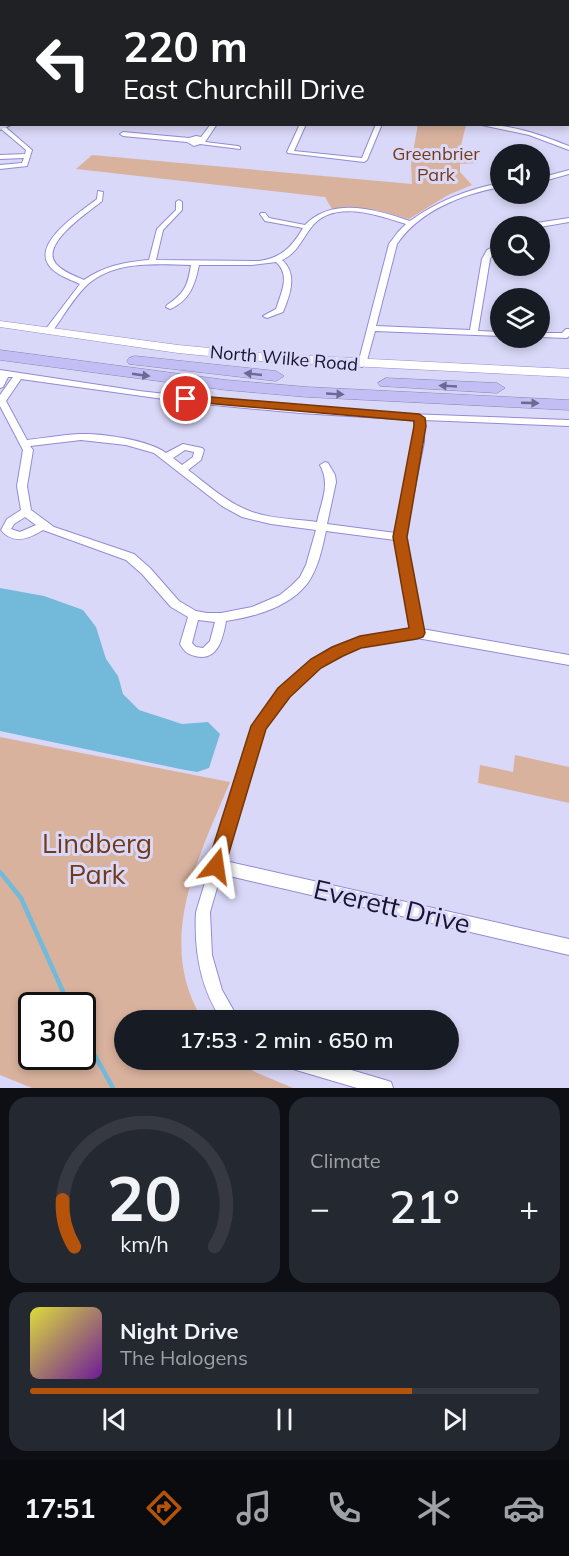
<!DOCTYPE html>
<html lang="en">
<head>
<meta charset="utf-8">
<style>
	:root { --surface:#171b24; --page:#242831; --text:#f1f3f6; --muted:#9ea1a6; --line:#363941; --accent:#b45309 }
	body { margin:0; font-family:Mulish,sans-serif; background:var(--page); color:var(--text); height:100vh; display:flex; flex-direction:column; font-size:22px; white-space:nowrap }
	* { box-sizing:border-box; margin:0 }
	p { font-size:20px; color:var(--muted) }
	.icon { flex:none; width:33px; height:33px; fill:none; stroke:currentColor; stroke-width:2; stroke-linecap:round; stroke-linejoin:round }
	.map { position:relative; height:1088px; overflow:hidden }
	.side { display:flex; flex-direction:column; gap:9px; padding:9px; background:#0d0f14; flex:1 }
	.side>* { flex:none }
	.hud { position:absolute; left:0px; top:0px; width:570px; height:126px; box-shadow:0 3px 9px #0003; background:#202124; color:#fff; overflow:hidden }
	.fabs { position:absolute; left:490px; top:144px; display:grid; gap:12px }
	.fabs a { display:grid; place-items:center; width:60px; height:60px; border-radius:50%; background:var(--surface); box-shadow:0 3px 9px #0003; font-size:30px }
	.speed { position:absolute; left:18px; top:992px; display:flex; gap:12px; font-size:30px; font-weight:700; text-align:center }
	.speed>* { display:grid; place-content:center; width:78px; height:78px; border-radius:50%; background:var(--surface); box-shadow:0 3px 9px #0003; line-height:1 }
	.speed .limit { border:3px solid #111; border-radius:9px; background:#fff; color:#111 }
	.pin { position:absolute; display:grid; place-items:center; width:51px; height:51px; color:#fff; margin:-26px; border:3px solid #fff; border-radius:50%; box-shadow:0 2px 6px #0007 }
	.me { position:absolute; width:66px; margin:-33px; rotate:15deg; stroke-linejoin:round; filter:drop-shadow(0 0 4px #0008) }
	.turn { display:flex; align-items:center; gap:21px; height:126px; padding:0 24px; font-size:27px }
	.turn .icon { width:78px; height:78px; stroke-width:2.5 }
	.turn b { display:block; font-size:42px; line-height:51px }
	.big { font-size:45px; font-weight:600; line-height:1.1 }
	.side .card { flex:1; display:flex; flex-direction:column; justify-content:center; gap:9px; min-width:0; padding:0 21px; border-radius:18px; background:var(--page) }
	.side .dial { align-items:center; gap:0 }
	.dial svg { height:156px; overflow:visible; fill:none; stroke:var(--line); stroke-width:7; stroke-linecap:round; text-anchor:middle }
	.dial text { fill:var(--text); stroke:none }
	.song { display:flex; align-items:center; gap:18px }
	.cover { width:72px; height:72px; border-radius:9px; background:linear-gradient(135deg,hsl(60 70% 55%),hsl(280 70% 35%)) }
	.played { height:6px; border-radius:3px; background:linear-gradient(90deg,var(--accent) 75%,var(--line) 75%) }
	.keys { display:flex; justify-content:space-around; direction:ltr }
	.heat { display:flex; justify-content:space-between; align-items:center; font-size:33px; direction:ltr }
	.side .tiles { flex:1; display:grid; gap:9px; grid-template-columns:1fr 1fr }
	.card:last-child { grid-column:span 2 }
	.trip { position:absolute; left:114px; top:1010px; width:345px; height:60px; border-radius:30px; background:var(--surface); box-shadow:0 3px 9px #0003; font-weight:600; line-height:60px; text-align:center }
	.tabs { display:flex; height:96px; justify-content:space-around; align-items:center; background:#090b0e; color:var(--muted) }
	.tabs .icon { width:42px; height:42px }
	.tabs .on { color:var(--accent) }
	.tabs b { font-size:27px; color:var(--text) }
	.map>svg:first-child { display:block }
	.green { fill:#d9b29e; fill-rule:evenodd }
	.water { fill:#72b9da }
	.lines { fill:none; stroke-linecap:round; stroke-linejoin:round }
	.stream { stroke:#72b9da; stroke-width:4.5 }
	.street-casing { stroke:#938ad5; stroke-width:2 }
	.secondary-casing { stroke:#938ad5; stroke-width:1 }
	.primary-casing { stroke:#8783b0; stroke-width:2 }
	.highway-casing { stroke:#8783b0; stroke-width:1 }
	.street { fill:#fff; fill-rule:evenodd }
	.secondary { fill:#fff; fill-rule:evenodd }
	.primary { fill:#dbd9f9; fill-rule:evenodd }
	.highway { fill:#c3bff5; fill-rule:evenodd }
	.oneway { fill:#6e6992 }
	.route { fill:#b45309; stroke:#753606; stroke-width:1.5 }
	.labels { text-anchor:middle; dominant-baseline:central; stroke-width:6; stroke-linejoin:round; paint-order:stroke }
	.far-park-label { font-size:18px; fill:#733a18; stroke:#dad8f8 }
	.far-street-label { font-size:18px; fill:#18132f; stroke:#dad8f8 }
	.near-park-label { font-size:27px; fill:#733a18; stroke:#dad8f8 }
	.near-street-label { font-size:27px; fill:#18132f; stroke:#dad8f8 }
</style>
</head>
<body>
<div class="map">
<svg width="569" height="1088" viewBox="0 0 569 1088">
	<rect width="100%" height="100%" fill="#dad8f8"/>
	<g class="green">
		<polygon points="418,124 466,125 460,149 478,156 478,163 460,164 460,172 472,185 448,195 409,219 376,210 332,209 325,197 76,169 92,155 412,184 411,163"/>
		<path d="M0 737 230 782C199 857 154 942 203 1020H124V1059H237L255 1072 293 1088H32L0 1075ZM32 1005H82V1056H32Z"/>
		<polygon points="515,755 569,767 569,803 478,783 480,765 513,772"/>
	</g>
	<polygon class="water" points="0,588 44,596 83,610 96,627 106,659 118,676 123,694 139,710 182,724 208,722 220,734 209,768 197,772 180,769 0,731"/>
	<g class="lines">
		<g class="stream">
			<polyline points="0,872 21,898 69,1005"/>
			<polyline points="82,1032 113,1088"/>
		</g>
		<g class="street-casing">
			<g id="street">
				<polygon points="41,0 46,0 40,2"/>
				<polygon points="102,0 107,0 101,2"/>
				<polygon points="474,0 479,0 472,2"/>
				<polygon points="505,0 513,2 507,2"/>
				<polygon points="217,1 228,2 215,2"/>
				<rect x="0" y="15" width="2" height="2"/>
				<polygon points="0,30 2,30 0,33"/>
				<rect x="0" y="64" width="2" height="4"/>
				<rect x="568" y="81" width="1" height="4"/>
				<rect x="0" y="90" width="2" height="4"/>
				<polygon points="568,109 569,110 569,114 568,114"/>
				<polygon points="0,124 3,125 32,150 27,166 0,169 0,165 22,163 24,158 0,159 0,155 25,154 26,150 0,128"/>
				<polygon points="211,124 217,124 205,142 238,146 240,147 240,149 200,144 194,146 187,142 123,136 120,134 123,132 189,138 196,136 201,137"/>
				<polygon points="300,124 306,124 294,151 362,158 376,124 382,124 367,160 364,162 288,153 287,152"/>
				<path d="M477 124C510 124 539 134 569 146V150L529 135Z"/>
				<polygon points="569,170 569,174 540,182 540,178"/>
				<path d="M501 183V187C462 194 419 211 397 244L376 326 470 330 482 259 487 250 501 243V248L493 253 490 259 478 331 501 332V336L375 331 366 364 362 367 359 366 358 364 389 244 398 232 406 224C378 215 331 198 310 229 301 241 297 253 282 260 298 274 290 295 283 312L267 318 263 316 276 309C281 293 291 275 276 262L252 265H199C195 284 190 301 170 309L166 307 167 305C185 293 188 285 191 265 156 264 112 260 85 287 72 300 63 317 52 332H49L45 330 80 284C69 279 54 274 48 264 34 241 82 211 97 199L98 191 103 192 102 201C89 212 39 244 56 264 63 272 75 276 84 280 104 266 125 262 149 260L157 229 176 210V202L179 200 182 202V210L163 230 156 260 259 261C281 258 292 247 303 228L265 221 260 214 261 213H265L269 218 305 225C333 196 377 210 410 221 438 201 468 189 501 183Z"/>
				<polygon points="569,218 569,222 540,227 527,226 530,224"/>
				<polygon points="566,329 569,329 569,336 567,338 540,337 540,333 562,333"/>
				<path d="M0 370 139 391 246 403 408 414 569 420V426L424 420V442L405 537 422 629 569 655V665L417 638 362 646 320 666 288 696 265 728 225 861 569 939V955L221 874 210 912 212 955 222 990 239 1020H222C200 988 194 950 196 912L253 726 280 688 312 660 356 639 411 629 395 540 326 531C322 549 318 569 307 584 289 607 254 617 226 621 223 638 218 662 195 656 187 654 184 651 180 644L188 617 171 607 142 574 126 560 43 530C29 539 13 545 1 530L7 519 21 510 17 486 23 450 0 406V395L13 377H8L3 387 0 388ZM21 379 192 403 300 413 414 420V442L396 533 327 524 336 482 335 475 328 463 325 462 320 465C331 485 321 502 317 522 295 519 268 519 247 510 225 501 207 484 188 470L201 460 204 450 202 448 183 444 166 453C149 440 101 433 79 434 62 435 44 438 27 440L6 401ZM81 440 126 445 154 453 222 506 242 517 271 524 316 530 306 565 300 577 291 586 280 595 252 607 221 613H207L196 611 179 601 150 568 134 554 54 527 31 510 27 486 33 450 30 446ZM185 450 194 452 193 457 182 465 173 458ZM25 517 36 525 20 532 11 529 14 524ZM198 620 215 622 210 641 203 648 196 647 192 643Z"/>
				<polygon points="278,1059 314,1059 385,1080 391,1082 393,1088 357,1088 286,1067 280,1065"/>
			</g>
		</g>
		<g class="secondary-casing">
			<g id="secondary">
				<polygon points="167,0 166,2 159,2 160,0"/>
				<rect x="568" y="39" width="1" height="4"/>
				<polygon points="0,321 178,345 271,354 569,369 569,377 271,362 178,353 0,327"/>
			</g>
		</g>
		<g class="primary-casing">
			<g id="primary">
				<polygon points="522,0 521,2 510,2"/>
				<polygon points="0,124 2,123 13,124 0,130"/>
			</g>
		</g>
		<g class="highway-casing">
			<g id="highway">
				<polygon points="0,350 226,380 307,387 569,400 569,410 307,397 226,390 0,360"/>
				<polygon points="135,356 276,371 284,376 276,381 129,364 127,361 129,358"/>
				<polygon points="386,378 497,383 505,388 497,393 380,386 378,383"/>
			</g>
		</g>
		<use href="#street" class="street"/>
		<use href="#secondary" class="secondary"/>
		<use href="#primary" class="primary"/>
		<use href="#highway" class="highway"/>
	</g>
	<defs><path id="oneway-solid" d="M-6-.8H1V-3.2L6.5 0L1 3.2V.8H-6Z" transform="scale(1.5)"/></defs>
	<g class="oneway">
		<use href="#oneway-solid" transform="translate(253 374) rotate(-174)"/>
		<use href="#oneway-solid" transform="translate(141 375) rotate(8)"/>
		<use href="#oneway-solid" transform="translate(448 386) rotate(-177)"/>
		<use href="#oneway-solid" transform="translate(335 394) rotate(3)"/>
		<use href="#oneway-solid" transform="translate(530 403) rotate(2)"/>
	</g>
	<polygon class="route" points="186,395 419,414 425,418 426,426 407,537 425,633 423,637 417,639 361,648 343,656 321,668 290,697 266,729 225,866 222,873 216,875 210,873 207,866 251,726 278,688 311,659 332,647 360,636 409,628 393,537 414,426 414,421 181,401 180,399"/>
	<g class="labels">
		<g class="far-park-label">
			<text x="436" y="153">Greenbrier<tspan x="436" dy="21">Park</tspan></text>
		</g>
		<g class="far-street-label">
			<text transform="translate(284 358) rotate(5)">North Wilke Road</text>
		</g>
		<g class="near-park-label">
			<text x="97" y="843">Lindberg<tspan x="97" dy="31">Park</tspan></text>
		</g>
		<g class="near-street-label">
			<text transform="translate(392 906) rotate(13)">Everett Drive</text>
		</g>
	</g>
</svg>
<div class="fabs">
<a><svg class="icon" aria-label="sound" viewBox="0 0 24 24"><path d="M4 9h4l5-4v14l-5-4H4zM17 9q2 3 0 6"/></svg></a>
<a><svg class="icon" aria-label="search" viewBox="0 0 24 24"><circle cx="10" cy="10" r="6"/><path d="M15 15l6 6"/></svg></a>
<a><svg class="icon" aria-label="layers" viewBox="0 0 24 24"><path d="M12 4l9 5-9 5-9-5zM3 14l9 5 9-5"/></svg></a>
</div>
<div class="speed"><div class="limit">30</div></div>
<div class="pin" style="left:186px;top:399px;background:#d93025"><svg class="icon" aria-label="arrive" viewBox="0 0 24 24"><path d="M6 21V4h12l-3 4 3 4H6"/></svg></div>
<svg class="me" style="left:216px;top:866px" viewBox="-20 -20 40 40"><path d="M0-17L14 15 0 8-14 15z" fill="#b45309" stroke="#fff" stroke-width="4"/></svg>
<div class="trip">17:53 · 2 min · 650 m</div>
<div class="hud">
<div class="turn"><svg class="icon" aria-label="left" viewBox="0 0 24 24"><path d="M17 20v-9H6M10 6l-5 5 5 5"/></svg><div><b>220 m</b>East Churchill Drive</div></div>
</div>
</div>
<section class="side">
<div class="tiles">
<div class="card dial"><svg viewBox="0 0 100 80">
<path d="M14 69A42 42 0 1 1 86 69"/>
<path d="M14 69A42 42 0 0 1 8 45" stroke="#b45309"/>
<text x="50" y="56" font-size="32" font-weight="700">20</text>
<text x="50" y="72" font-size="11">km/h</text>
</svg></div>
<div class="card"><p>Climate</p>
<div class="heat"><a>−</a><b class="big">21°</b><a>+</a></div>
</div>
<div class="card">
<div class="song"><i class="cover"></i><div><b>Night Drive</b><p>The Halogens</p></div></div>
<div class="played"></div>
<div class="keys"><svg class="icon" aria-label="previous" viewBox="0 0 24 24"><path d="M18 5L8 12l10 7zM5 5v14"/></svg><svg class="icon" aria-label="pause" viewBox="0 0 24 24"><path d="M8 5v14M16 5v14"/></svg><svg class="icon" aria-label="next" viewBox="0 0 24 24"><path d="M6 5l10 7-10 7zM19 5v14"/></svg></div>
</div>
</div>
</section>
<nav class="tabs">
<b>17:51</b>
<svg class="icon on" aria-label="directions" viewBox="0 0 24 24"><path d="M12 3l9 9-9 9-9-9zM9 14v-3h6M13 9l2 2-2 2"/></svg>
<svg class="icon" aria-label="music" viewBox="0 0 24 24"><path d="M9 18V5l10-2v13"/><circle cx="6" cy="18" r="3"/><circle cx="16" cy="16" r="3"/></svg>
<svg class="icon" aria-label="phone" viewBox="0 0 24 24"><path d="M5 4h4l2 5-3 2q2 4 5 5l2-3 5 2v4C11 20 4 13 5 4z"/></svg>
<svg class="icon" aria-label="climate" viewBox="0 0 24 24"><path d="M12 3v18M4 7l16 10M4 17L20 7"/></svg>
<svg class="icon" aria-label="car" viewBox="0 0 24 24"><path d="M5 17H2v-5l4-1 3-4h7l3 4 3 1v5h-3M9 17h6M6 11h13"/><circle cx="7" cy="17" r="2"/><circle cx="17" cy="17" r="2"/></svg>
</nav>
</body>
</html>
